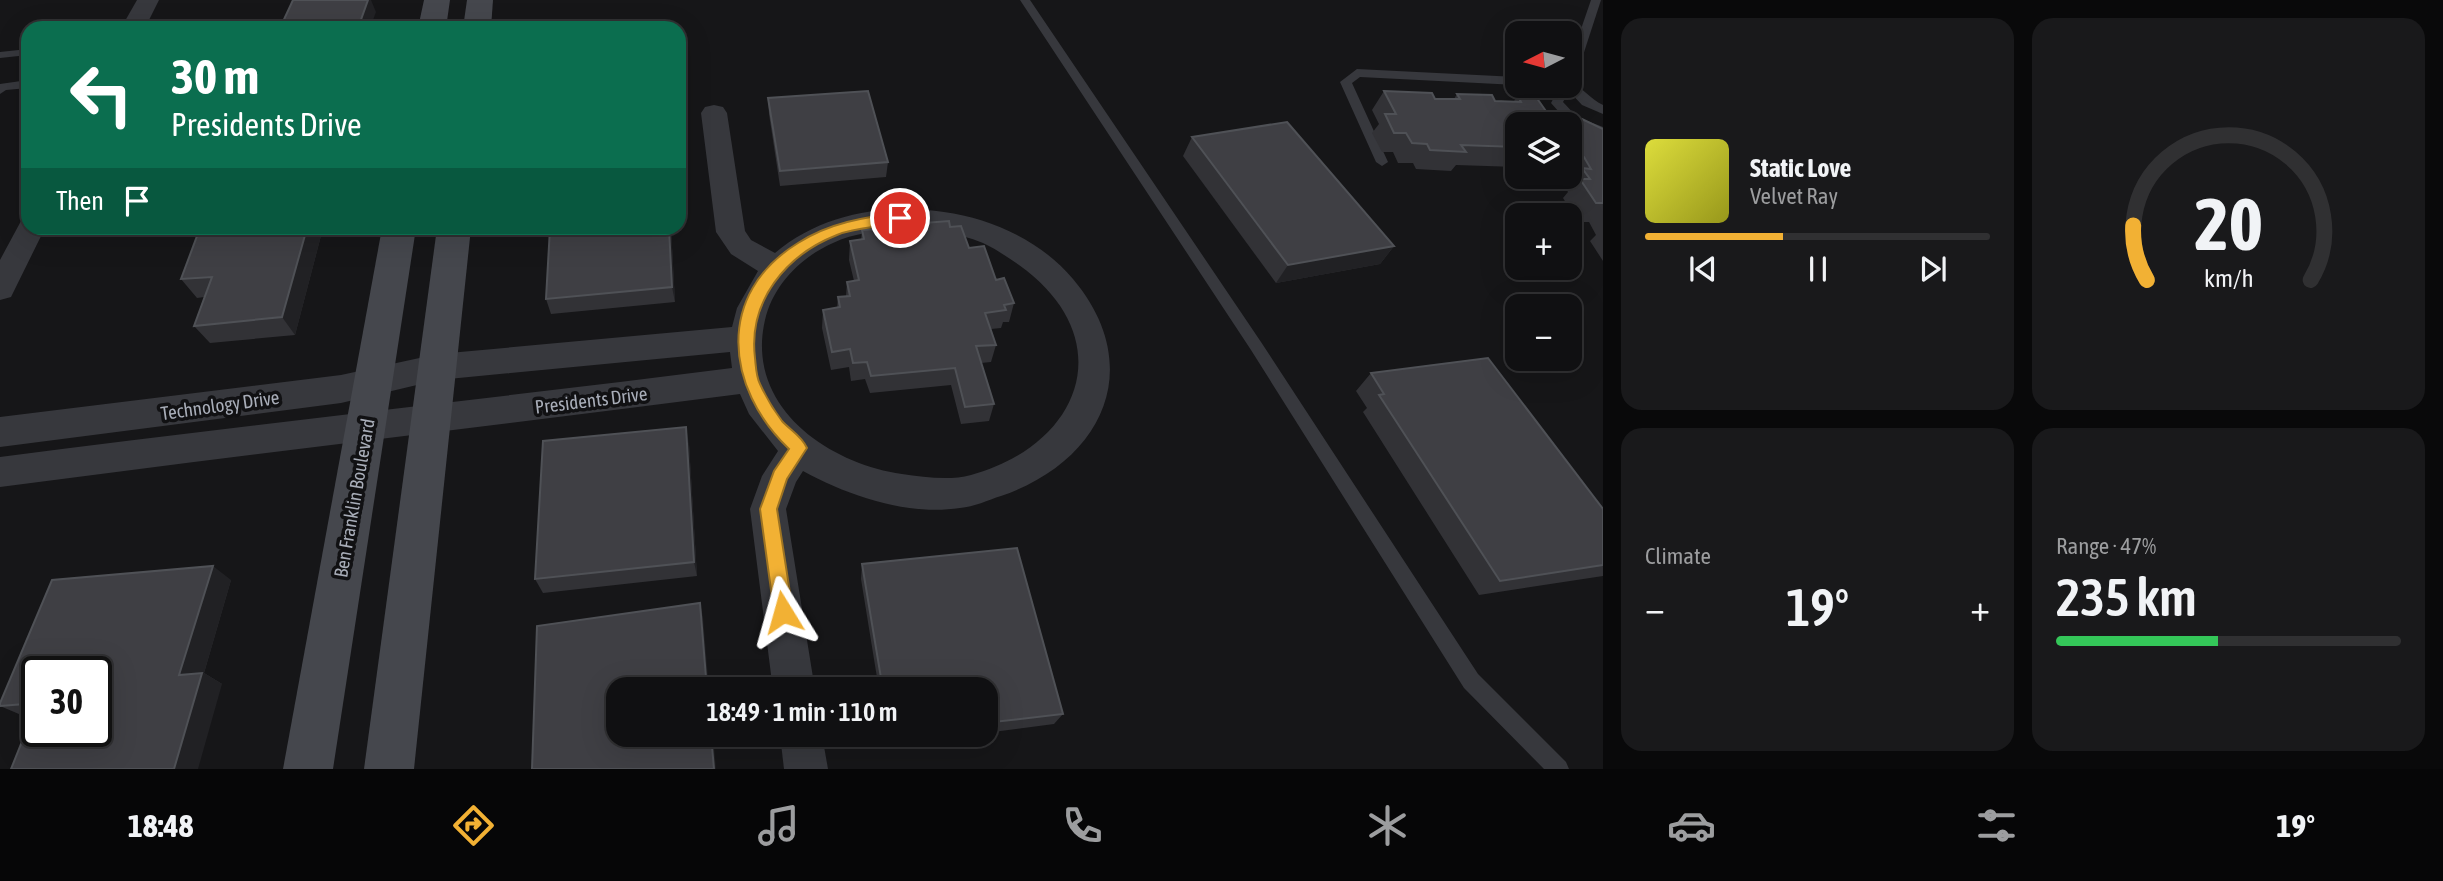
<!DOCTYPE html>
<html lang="en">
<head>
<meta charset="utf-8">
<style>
	:root { --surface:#101012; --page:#19191b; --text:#f1f3f6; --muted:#9c9d9f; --line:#303032; --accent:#f2b134 }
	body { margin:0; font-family:"Asap Condensed",sans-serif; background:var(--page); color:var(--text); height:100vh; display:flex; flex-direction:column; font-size:26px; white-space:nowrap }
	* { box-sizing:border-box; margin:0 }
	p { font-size:23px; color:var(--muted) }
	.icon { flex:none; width:38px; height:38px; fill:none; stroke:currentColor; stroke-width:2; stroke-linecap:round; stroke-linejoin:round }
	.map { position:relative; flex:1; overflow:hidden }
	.panel { display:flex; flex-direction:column; gap:18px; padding:18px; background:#09090a; width:840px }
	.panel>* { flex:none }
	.banner { position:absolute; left:21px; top:21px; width:665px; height:214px; border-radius:21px; box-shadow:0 7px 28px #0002,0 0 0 2px var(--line); background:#0b6e4f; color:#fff; overflow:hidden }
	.needle { width:46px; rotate:264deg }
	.controls { position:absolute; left:1505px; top:21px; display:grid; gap:14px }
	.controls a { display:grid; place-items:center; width:77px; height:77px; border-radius:14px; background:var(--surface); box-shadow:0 7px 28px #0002,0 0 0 2px var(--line); font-size:35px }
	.speed { position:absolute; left:21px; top:656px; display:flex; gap:14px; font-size:35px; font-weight:700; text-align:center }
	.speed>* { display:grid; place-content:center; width:91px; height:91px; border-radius:50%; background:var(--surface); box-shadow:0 7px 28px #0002,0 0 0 2px var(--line); line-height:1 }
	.speed .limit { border:4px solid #111; border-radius:10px; background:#fff; color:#111 }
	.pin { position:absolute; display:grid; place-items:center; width:60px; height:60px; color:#fff; margin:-30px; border:4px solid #fff; border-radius:50%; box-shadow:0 2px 7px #0007 }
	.me { position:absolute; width:77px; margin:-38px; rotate:352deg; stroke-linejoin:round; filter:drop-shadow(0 0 5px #0008) }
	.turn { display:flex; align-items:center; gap:24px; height:147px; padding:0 35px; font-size:32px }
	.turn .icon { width:91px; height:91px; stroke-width:2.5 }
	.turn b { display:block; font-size:49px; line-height:60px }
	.then { display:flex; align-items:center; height:66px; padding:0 35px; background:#0003; gap:14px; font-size:26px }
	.big { font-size:52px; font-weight:600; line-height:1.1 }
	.panel .tile { flex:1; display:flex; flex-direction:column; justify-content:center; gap:10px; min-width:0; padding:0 24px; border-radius:21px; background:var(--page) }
	.panel .dial { align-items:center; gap:0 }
	.dial svg { height:182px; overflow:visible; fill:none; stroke:var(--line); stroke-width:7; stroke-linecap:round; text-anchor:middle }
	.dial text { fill:var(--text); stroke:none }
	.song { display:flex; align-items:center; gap:21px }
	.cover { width:84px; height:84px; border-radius:10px; background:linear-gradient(135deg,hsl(60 70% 55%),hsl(60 70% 35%)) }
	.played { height:7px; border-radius:4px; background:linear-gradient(90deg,var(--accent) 40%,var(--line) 40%) }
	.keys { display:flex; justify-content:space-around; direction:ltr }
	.heat { display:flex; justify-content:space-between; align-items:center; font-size:38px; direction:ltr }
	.charge { height:10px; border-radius:5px; background:linear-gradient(90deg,#34c759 47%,var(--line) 0) }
	.panel .tiles { flex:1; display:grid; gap:18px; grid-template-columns:repeat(2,1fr) }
	.trip { position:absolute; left:606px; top:677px; width:392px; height:70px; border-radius:21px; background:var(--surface); box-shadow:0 7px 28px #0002,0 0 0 2px var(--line); font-weight:600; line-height:70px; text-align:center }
	.menu { display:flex; height:112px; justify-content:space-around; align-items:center; background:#060607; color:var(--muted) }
	.menu .icon { width:49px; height:49px }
	.menu .active { color:var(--accent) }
	.menu b { font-size:32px; color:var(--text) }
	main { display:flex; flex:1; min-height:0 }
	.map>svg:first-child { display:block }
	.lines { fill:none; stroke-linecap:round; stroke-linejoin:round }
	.lane { fill:#37383d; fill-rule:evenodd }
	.street { fill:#37383d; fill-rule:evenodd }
	.secondary { fill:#45474d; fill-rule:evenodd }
	.wall { fill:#323236 }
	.shaded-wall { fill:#212124 }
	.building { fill:#3f3f44; stroke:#4f5156; stroke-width:2 }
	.route { fill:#f2b134; stroke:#9d7322; stroke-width:2 }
	.labels { text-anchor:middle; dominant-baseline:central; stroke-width:7; stroke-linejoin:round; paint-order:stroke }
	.street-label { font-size:19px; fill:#a8adb8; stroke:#111113 }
</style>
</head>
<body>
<main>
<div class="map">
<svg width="1603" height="769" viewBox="0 0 1603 769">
	<rect width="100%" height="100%" fill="#161618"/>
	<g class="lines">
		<g class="lane">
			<polygon points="1020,0 1030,0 1261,342 1478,674 1566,762 1569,769 1544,769 1464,688 1251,350"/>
			<polygon points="1591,0 1601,0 1576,77 1570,81 1570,61"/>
			<polygon points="28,49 28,55 0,58 0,52"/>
			<polygon points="1357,69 1517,77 1517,85 1360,77 1352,83 1388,162 1382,166 1376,162 1340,82"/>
			<polygon points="28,80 28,88 6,90 0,94 0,84"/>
			<path d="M1570 81C1582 87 1590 99 1603 105V114L1582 105 1569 91 1563 102 1577 117 1603 127V136L1569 123 1551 103 1560 86H1570Z"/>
		</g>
		<g class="street">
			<polygon points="137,0 159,0 145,28 121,28"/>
			<path d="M714 105 723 107 727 113 745 231 751 240 775 253C821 214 885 203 944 212 993 219 1041 241 1073 279 1147 367 1103 461 1001 496 988 500 974 507 960 508 907 516 849 496 803 471L796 482 786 509 815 690H773L750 509 762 476 778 451 749 414 740 394C493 426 246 454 0 487V457C244 425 488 399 732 368L730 352 438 380 341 403 0 447V417L341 375 438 354 732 327 737 308 758 271 731 254 716 232 701 113 705 107ZM900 228C928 230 957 232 983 243 996 249 1007 257 1019 265 1121 338 1083 444 971 475 949 481 924 477 902 474 827 463 745 406 765 320 773 285 801 257 833 243 854 233 877 231 900 228Z"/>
			<polygon points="28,219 28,228 45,228 11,297 0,300 0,260 21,221"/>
			<polygon points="780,735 822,735 828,769 784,769"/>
		</g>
		<g class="secondary">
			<polygon points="424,0 450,0 446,28 418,28"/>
			<polygon points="467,0 493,0 491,28 463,28"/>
			<polygon points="382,228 416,228 333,769 283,769"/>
			<polygon points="437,228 471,228 414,769 364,769"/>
		</g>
	</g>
	<g class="wall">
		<polygon points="1384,91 1435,99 1454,99 1457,94 1495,101 1514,101 1518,96 1548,114 1603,134 1603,261 1590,241 1596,235 1589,222 1578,222 1563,198 1568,192 1565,187 1570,182 1567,177 1570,177 1570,124 1517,124 1517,167 1456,165 1451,171 1416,169 1413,163 1398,163 1393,152 1382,152 1372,133 1379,124 1372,110"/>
		<polygon points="768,98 888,162 886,177 780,186 769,114"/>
		<polygon points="1192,137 1394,246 1380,264 1276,283 1183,156"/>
		<polygon points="885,221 924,223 950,227 996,280 1014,303 1009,322 1003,322 1001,328 991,329 996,345 991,362 981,363 994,404 989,421 961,424 951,385 870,393 865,379 851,381 849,367 831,370 822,328 823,310 837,308 838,297 846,296 847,282 854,281 849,260 850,241 861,240 862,230 884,228"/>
		<polygon points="323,228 295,335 210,343 194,326 204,297 197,298 181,279"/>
		<polygon points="671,228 675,302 551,314 546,299"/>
		<polygon points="1371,373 1603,509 1603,576 1479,595 1363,412 1367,408 1356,391"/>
		<polygon points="689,444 697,576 543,593 535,579"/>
		<polygon points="862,564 1063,714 1054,724 985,733 985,690 879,690 861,579"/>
		<polygon points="231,580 204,673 222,684 32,716 26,717 0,706 0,703"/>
		<polygon points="886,735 968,735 888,745"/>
	</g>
	<g class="shaded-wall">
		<polygon points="368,0 371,0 376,12 370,28 358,28"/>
		<polygon points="307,228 323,228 295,335 282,317"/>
		<polygon points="669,228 671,228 675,302 672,287"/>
		<polygon points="1394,246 1380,264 1276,283 1288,265"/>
		<polygon points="686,427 689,444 697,576 694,562"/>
		<polygon points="213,566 231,580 204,673 222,684 198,769 174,769 179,675"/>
		<polygon points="700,603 703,617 709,690 707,690"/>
		<polygon points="711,735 713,735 716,769 714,769"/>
	</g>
	<g class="building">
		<polygon points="293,0 368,0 358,28 280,28"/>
		<polygon points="868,91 888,162 780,171 768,98"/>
		<polygon points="1384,91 1432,93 1435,99 1460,99 1457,94 1492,95 1495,101 1521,102 1518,96 1536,97 1548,114 1578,123 1582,119 1603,129 1603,203 1596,203 1580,179 1590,179 1582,168 1591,169 1584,157 1570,151 1570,124 1517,124 1517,147 1461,145 1466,152 1430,150 1427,144 1412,143 1406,133 1394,133 1385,114 1396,114"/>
		<polygon points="1287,122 1394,246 1288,265 1192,137"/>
		<polygon points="922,217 924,223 949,221 950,227 961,226 969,248 984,246 996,280 1004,278 1014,303 1004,305 1006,310 985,313 996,345 976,346 994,404 965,407 955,368 871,376 867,362 853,363 850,349 832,352 823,310 840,307 838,297 850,296 847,282 859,280 850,241 864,239 862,230 888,228 885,221"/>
		<polygon points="200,228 307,228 282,317 194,326 212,277 181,279"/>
		<polygon points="550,228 669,228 672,287 546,299"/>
		<polygon points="1488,358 1603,509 1603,565 1500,581 1379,395 1384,394 1371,373"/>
		<polygon points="686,427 694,562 535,579 543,441"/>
		<polygon points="1017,548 1063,714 985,723 985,690 883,690 862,564"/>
		<polygon points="213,566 179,675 202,673 174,769 11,769 37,704 37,732 96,732 96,672 37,672 37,703 0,706 0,703 52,580"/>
		<polygon points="700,603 707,690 618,690 618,735 711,735 714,769 532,769 537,626"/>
	</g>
	<path class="route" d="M900 213 907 218 905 221C883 228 859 226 837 235 786 255 748 301 755 358 756 367 756 376 760 384 766 397 773 409 782 421 790 430 802 436 807 448L787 479 777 509 793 612 790 619 783 621 776 619 774 612 760 509 774 471 789 449C725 388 715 294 798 243 829 223 864 217 900 213Z"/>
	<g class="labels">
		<g class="street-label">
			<text transform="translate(591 400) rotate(-7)">Presidents Drive</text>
			<text transform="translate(220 405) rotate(-8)">Technology Drive</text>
			<text transform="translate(354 498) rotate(-80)">Ben Franklin Boulevard</text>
		</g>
	</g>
</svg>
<div class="controls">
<a><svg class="needle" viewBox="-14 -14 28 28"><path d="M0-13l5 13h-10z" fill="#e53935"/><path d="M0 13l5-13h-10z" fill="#9c9d9f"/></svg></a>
<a><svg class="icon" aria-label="layers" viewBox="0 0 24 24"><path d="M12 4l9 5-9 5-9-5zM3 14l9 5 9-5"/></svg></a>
<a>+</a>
<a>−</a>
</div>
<div class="speed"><div class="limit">30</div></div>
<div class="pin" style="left:900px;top:218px;background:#d93025"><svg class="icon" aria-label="arrive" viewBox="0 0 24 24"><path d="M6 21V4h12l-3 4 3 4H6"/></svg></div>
<svg class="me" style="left:783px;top:612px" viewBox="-20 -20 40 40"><path d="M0-17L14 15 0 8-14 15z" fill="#f2b134" stroke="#fff" stroke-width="4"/></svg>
<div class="trip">18:49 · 1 min · 110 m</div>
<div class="banner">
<div class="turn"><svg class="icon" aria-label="left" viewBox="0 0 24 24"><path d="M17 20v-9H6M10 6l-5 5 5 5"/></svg><div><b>30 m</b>Presidents Drive</div></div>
<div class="then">Then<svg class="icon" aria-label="arrive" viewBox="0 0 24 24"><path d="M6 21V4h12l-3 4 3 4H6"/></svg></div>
</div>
</div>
<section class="panel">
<div class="tiles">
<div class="tile">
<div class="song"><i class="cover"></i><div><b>Static Love</b><p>Velvet Ray</p></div></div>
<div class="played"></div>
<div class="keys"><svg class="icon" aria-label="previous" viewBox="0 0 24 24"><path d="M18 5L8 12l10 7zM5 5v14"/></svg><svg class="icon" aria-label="pause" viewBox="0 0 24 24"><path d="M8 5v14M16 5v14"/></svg><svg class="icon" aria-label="next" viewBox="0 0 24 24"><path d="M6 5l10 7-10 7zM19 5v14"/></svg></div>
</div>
<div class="tile dial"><svg viewBox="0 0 100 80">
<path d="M14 69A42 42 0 1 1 86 69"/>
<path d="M14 69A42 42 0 0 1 8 45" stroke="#f2b134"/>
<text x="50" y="56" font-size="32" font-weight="700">20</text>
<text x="50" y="72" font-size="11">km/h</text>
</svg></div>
<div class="tile"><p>Climate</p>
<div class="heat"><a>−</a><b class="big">19°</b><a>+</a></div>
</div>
<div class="tile"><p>Range · 47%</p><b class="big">235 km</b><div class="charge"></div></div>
</div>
</section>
</main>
<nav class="menu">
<b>18:48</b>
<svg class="icon active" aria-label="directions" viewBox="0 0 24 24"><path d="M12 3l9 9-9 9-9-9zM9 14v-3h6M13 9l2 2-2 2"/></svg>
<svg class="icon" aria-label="music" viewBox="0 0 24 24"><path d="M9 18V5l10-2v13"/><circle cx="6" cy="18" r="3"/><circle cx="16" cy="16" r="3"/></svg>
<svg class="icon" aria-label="phone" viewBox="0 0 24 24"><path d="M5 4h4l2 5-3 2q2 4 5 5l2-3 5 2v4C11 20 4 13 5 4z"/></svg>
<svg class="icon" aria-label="climate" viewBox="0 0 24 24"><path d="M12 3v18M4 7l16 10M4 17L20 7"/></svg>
<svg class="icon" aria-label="car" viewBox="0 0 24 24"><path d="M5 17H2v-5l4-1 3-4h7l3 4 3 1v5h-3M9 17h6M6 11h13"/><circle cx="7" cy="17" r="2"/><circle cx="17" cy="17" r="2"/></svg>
<svg class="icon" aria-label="filters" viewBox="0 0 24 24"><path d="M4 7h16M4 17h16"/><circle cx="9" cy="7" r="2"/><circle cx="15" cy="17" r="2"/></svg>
<b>19°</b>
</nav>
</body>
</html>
